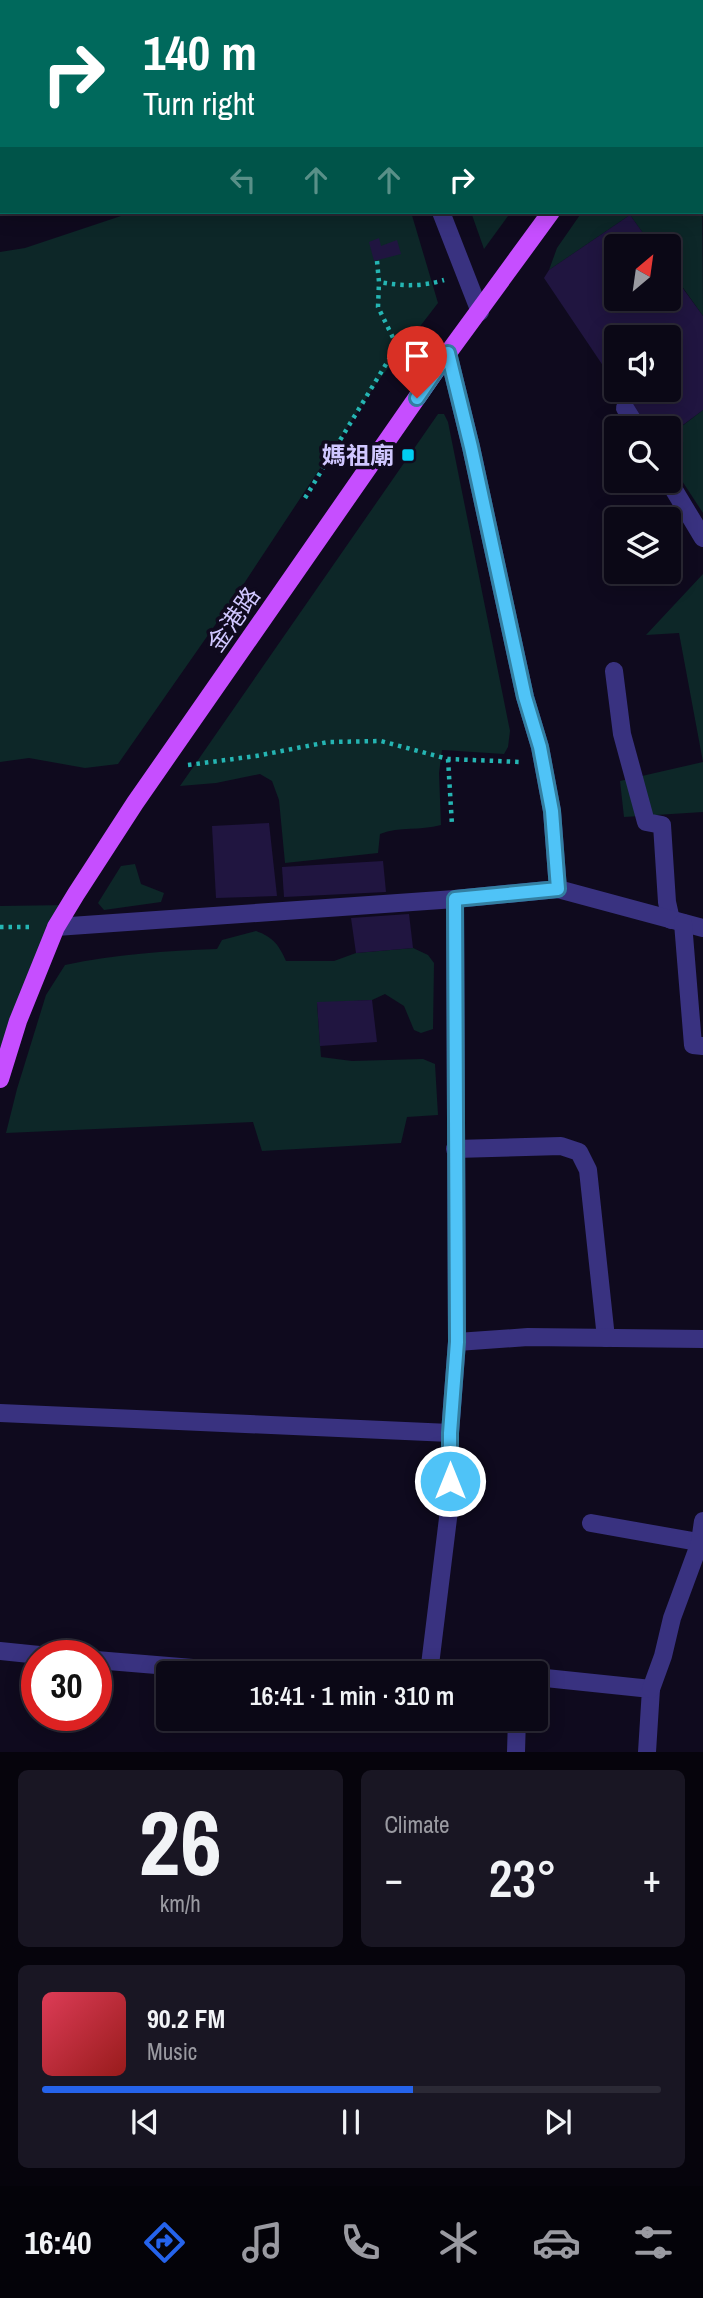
<!DOCTYPE html>
<html lang="en">
<head>
<meta charset="utf-8">
<style>
	:root { --surface:#0b0816; --page:#191623; --text:#f1f3f6; --muted:#9a9aa1; --line:#2b2935; --accent:#2563eb }
	body { margin:0; font-family:"Archivo Narrow","Noto Sans TC",sans-serif; background:var(--page); color:var(--text); height:100vh; display:flex; flex-direction:column; font-size:26px; white-space:nowrap }
	* { box-sizing:border-box; margin:0 }
	p { font-size:23px; color:var(--muted) }
	.icon { flex:none; width:38px; height:38px; fill:none; stroke:currentColor; stroke-width:2; stroke-linecap:round; stroke-linejoin:round }
	.map { position:relative; height:1752px; overflow:hidden }
	.sheet { display:flex; flex-direction:column; gap:18px; padding:18px; background:#06040c; flex:1 }
	.sheet>* { flex:none }
	.hud { position:absolute; left:0px; top:0px; width:704px; height:214px; box-shadow:0 4px 18px #0003,0 0 0 2px var(--line); background:#00695c; color:#fff; overflow:hidden }
	.needle { width:46px; rotate:29deg }
	.tools { position:absolute; left:604px; top:234px; display:grid; gap:14px }
	.tools a { display:grid; place-items:center; width:77px; height:77px; border-radius:7px; background:var(--surface); box-shadow:0 4px 18px #0003,0 0 0 2px var(--line); font-size:35px }
	.speed { position:absolute; left:21px; top:1640px; display:flex; gap:14px; font-size:35px; font-weight:700; text-align:center }
	.speed>* { display:grid; place-content:center; width:91px; height:91px; border-radius:50%; background:var(--surface); box-shadow:0 4px 18px #0003,0 0 0 2px var(--line); line-height:1 }
	.speed .limit { border:10px solid #d22; background:#fff; color:#111 }
	.pin { position:absolute; display:grid; place-items:center; width:60px; height:60px; color:#fff; margin:-72px -30px; border-radius:50% 50% 50% 0; rotate:-45deg; box-shadow:0 0 7px #0007 }
	.pin .icon { rotate:45deg }
	.me { position:absolute; width:77px; margin:-38px; rotate:0deg; stroke-linejoin:round; filter:drop-shadow(0 0 5px #0008) }
	.turn { display:flex; align-items:center; gap:24px; height:147px; padding:0 28px; font-size:32px }
	.turn .icon { width:91px; height:91px; stroke-width:2.5 }
	.turn b { display:block; font-size:49px; line-height:60px }
	.lanes { display:flex; align-items:center; height:66px; padding:0 28px; background:#0003; justify-content:center; gap:35px; direction:ltr }
	.lanes .off { opacity:.35 }
	.big { font-size:52px; font-weight:600; line-height:1.1 }
	.sheet .card { flex:1; display:flex; flex-direction:column; justify-content:center; gap:10px; min-width:0; padding:0 24px; border-radius:10px; background:var(--page) }
	.sheet .dial { align-items:center; gap:0 }
	.dial b { font-size:91px; line-height:1 }
	.song { display:flex; align-items:center; gap:21px }
	.cover { width:84px; height:84px; border-radius:10px; background:linear-gradient(135deg,hsl(350 70% 55%),hsl(0 70% 35%)) }
	.played { height:7px; border-radius:4px; background:linear-gradient(90deg,var(--accent) 60%,var(--line) 60%) }
	.keys { display:flex; justify-content:space-around; direction:ltr }
	.heat { display:flex; justify-content:space-between; align-items:center; font-size:38px; direction:ltr }
	.sheet .tiles { flex:1; display:grid; gap:18px; grid-template-columns:1fr 1fr }
	.card:last-child { grid-column:span 2 }
	.trip { position:absolute; left:156px; top:1661px; width:392px; height:70px; border-radius:7px; background:var(--surface); box-shadow:0 4px 18px #0003,0 0 0 2px var(--line); font-weight:600; line-height:70px; text-align:center }
	.tabs { display:flex; height:112px; justify-content:space-around; align-items:center; background:#040309; color:var(--muted) }
	.tabs .icon { width:49px; height:49px }
	.tabs .current { color:var(--accent) }
	.tabs b { font-size:32px; color:var(--text) }
	.map>svg:first-child { display:block }
	.green { fill:#0d2728 }
	.building { fill:#201540 }
	.lines { fill:none; stroke-linecap:round; stroke-linejoin:round }
	.path { stroke:#25b5b3; stroke-width:4.5; stroke-dasharray:3.5 5; stroke-linecap:butt }
	.minor { stroke:#393280; stroke-width:18 }
	.major { stroke:#c64eff; stroke-width:18 }
	.route-casing { stroke:#337fa1; stroke-width:18 }
	.route { stroke:#4fc3f7; stroke-width:12 }
	.poi-dot { fill:#00cef2; stroke:#0f0a1e; stroke-width:2.5 }
	.labels { text-anchor:middle; dominant-baseline:central; stroke-width:7; stroke-linejoin:round; paint-order:stroke }
	.poi-label { font-size:24px; font-weight:bold; fill:#d0c7ff; stroke:#0f0a1e; text-anchor:end }
	.street-label { font-size:24px; fill:#d0c7ff; stroke:#0f0a1e }
</style>
</head>
<body>
<div class="map">
<svg width="703" height="1752" viewBox="0 0 703 1752">
	<rect width="100%" height="100%" fill="#0f0a1e"/>
	<g class="green">
		<polygon points="413,0 663,0 662,2 413,2"/>
		<polygon points="702,174 703,316 669,268 668,247 653,247 630,215 549,270 557,248 582,212 702,212"/>
		<polygon points="133,212 411,212 438,303 375,385 243,585 118,764 85,768 29,758 0,762 0,252 25,248"/>
		<polygon points="471,212 511,212 484,249"/>
		<polygon points="703,410 703,513 669,461 669,436"/>
		<path d="M438 414H444L448 422 510 731 508 747 504 754 442 750 439 773 441 825C420 831 400 826 380 834L378 853 285 863 279 800 272 781 260 774 216 783 180 786Z"/>
		<polygon points="703,574 703,812 624,817 620,781 703,762 679,633 646,635"/>
		<polygon points="135,864 141,884 164,893 161,902 104,910 98,903 121,866"/>
		<polygon points="70,905 0,1079 0,906"/>
		<path d="M256 931C273 937 279 945 286 961H334L356 953 413 948 428 955 434 963 433 1029 421 1033 414 1030 404 1006 385 994 372 1000 317 1003 321 1057 352 1061 423 1059 435 1064 438 1115 407 1117 401 1143 262 1151 253 1122 6 1133 17 1089 46 995 65 965C115 954 166 951 217 949L222 940Z"/>
	</g>
	<g class="building">
		<polygon points="630,215 653,247 616,247 616,299 668,299 668,268 703,316 703,410 668,436 668,429 646,429 619,390 668,390 668,338 616,338 616,385 544,278 549,270"/>
		<polygon points="379,238 381,246 397,240 401,254 374,261 369,242"/>
		<polygon points="269,823 277,896 216,898 212,826"/>
		<polygon points="383,861 386,892 284,897 282,867"/>
		<polygon points="409,914 413,948 356,953 351,918"/>
		<polygon points="372,1000 377,1042 320,1046 317,1002"/>
	</g>
	<g class="lines">
		<g class="path">
			<polyline points="188,0 188,2"/>
			<polyline points="0,100 2,100"/>
			<polyline points="0,133 2,138"/>
			<polyline points="0,205 2,200"/>
			<path d="M377 261 379 282C402 286 421 287 444 280"/>
			<polyline points="305,498 397,346 378,307 379,282"/>
			<polyline points="448,759 452,825"/>
			<polyline points="188,765 256,756 328,742 381,741 448,759 521,762"/>
			<polyline points="0,927 34,927"/>
		</g>
		<g class="minor">
			<polyline points="389,0 390,2"/>
			<polyline points="702,154 703,154"/>
			<polyline points="441,212 480,312"/>
			<polyline points="448,353 471,447 525,697 540,747 552,811 558,889 455,899"/>
			<polyline points="625,408 638,429"/>
			<polyline points="668,480 703,538"/>
			<polyline points="614,671 622,734 646,822 662,825 667,902 671,920"/>
			<polyline points="558,889 703,928"/>
			<polyline points="683,923 693,1045 703,1046"/>
			<polyline points="455,1149 561,1146 579,1152 588,1170 606,1338"/>
			<polyline points="457,1342 528,1337 703,1339"/>
			<polyline points="0,1413 450,1433 457,1342 455,899 56,927"/>
			<polyline points="591,1523 703,1543"/>
			<polyline points="0,1651 49,1656"/>
			<polyline points="96,1660 253,1673"/>
			<polyline points="429,1673 450,1502 450,1433"/>
			<polyline points="536,1677 651,1689 647,1752"/>
			<polyline points="651,1689 663,1656 672,1618 700,1542 703,1521"/>
			<polyline points="516,1752 517,1718"/>
		</g>
		<g class="major">
			<polyline points="699,2 700,0"/>
			<polyline points="0,1079 18,1021 56,927 76,894 135,803 448,353 551,212"/>
		</g>
	</g>
	<g class="lines">
		<g class="route-casing">
			<polyline id="route" points="417,398 448,353 471,447 525,697 540,747 552,811 558,889 455,899 457,1342 450,1433 450,1481"/>
		</g>
		<use href="#route" class="route"/>
	</g>
	<rect class="poi-dot" x="401" y="448" width="14" height="14" rx="3.5"/>
	<g class="labels">
		<g class="poi-label">
			<text x="394" y="455">媽祖廟</text>
		</g>
		<g class="street-label">
			<text transform="translate(233 619) rotate(-55)">金港路</text>
		</g>
	</g>
</svg>
<div class="tools">
<a><svg class="needle" viewBox="-14 -14 28 28"><path d="M0-13l5 13h-10z" fill="#e53935"/><path d="M0 13l5-13h-10z" fill="#9a9aa1"/></svg></a>
<a><svg class="icon" aria-label="sound" viewBox="0 0 24 24"><path d="M4 9h4l5-4v14l-5-4H4zM17 9q2 3 0 6"/></svg></a>
<a><svg class="icon" aria-label="search" viewBox="0 0 24 24"><circle cx="10" cy="10" r="6"/><path d="M15 15l6 6"/></svg></a>
<a><svg class="icon" aria-label="layers" viewBox="0 0 24 24"><path d="M12 4l9 5-9 5-9-5zM3 14l9 5 9-5"/></svg></a>
</div>
<div class="speed"><div class="limit">30</div></div>
<div class="pin" style="left:417px;top:398px;background:#d93025"><svg class="icon" aria-label="arrive" viewBox="0 0 24 24"><path d="M6 21V4h12l-3 4 3 4H6"/></svg></div>
<svg class="me" style="left:450px;top:1481px" viewBox="-20 -20 40 40"><circle r="17" fill="#4fc3f7" stroke="#fff" stroke-width="3"/><path d="M0-11L8 9 0 5-8 9z" fill="#fff"/></svg>
<div class="trip">16:41 · 1 min · 310 m</div>
<div class="hud">
<div class="turn"><svg class="icon" aria-label="right" viewBox="0 0 24 24"><path d="M7 20v-9h11M14 6l5 5-5 5"/></svg><div><b>140 m</b>Turn right</div></div>
<div class="lanes"><svg class="icon off" aria-label="left" viewBox="0 0 24 24"><path d="M17 20v-9H6M10 6l-5 5 5 5"/></svg><svg class="icon off" aria-label="ahead" viewBox="0 0 24 24"><path d="M12 20V5M6 11l6-6 6 6"/></svg><svg class="icon off" aria-label="ahead" viewBox="0 0 24 24"><path d="M12 20V5M6 11l6-6 6 6"/></svg><svg class="icon" aria-label="right" viewBox="0 0 24 24"><path d="M7 20v-9h11M14 6l5 5-5 5"/></svg></div>
</div>
</div>
<section class="sheet">
<div class="tiles">
<div class="card dial"><b>26</b><p>km/h</p></div>
<div class="card"><p>Climate</p>
<div class="heat"><a>−</a><b class="big">23°</b><a>+</a></div>
</div>
<div class="card">
<div class="song"><i class="cover"></i><div><b>90.2 FM</b><p>Music</p></div></div>
<div class="played"></div>
<div class="keys"><svg class="icon" aria-label="previous" viewBox="0 0 24 24"><path d="M18 5L8 12l10 7zM5 5v14"/></svg><svg class="icon" aria-label="pause" viewBox="0 0 24 24"><path d="M8 5v14M16 5v14"/></svg><svg class="icon" aria-label="next" viewBox="0 0 24 24"><path d="M6 5l10 7-10 7zM19 5v14"/></svg></div>
</div>
</div>
</section>
<nav class="tabs">
<b>16:40</b>
<svg class="icon current" aria-label="directions" viewBox="0 0 24 24"><path d="M12 3l9 9-9 9-9-9zM9 14v-3h6M13 9l2 2-2 2"/></svg>
<svg class="icon" aria-label="music" viewBox="0 0 24 24"><path d="M9 18V5l10-2v13"/><circle cx="6" cy="18" r="3"/><circle cx="16" cy="16" r="3"/></svg>
<svg class="icon" aria-label="phone" viewBox="0 0 24 24"><path d="M5 4h4l2 5-3 2q2 4 5 5l2-3 5 2v4C11 20 4 13 5 4z"/></svg>
<svg class="icon" aria-label="climate" viewBox="0 0 24 24"><path d="M12 3v18M4 7l16 10M4 17L20 7"/></svg>
<svg class="icon" aria-label="car" viewBox="0 0 24 24"><path d="M5 17H2v-5l4-1 3-4h7l3 4 3 1v5h-3M9 17h6M6 11h13"/><circle cx="7" cy="17" r="2"/><circle cx="17" cy="17" r="2"/></svg>
<svg class="icon" aria-label="filters" viewBox="0 0 24 24"><path d="M4 7h16M4 17h16"/><circle cx="9" cy="7" r="2"/><circle cx="15" cy="17" r="2"/></svg>
</nav>
</body>
</html>
